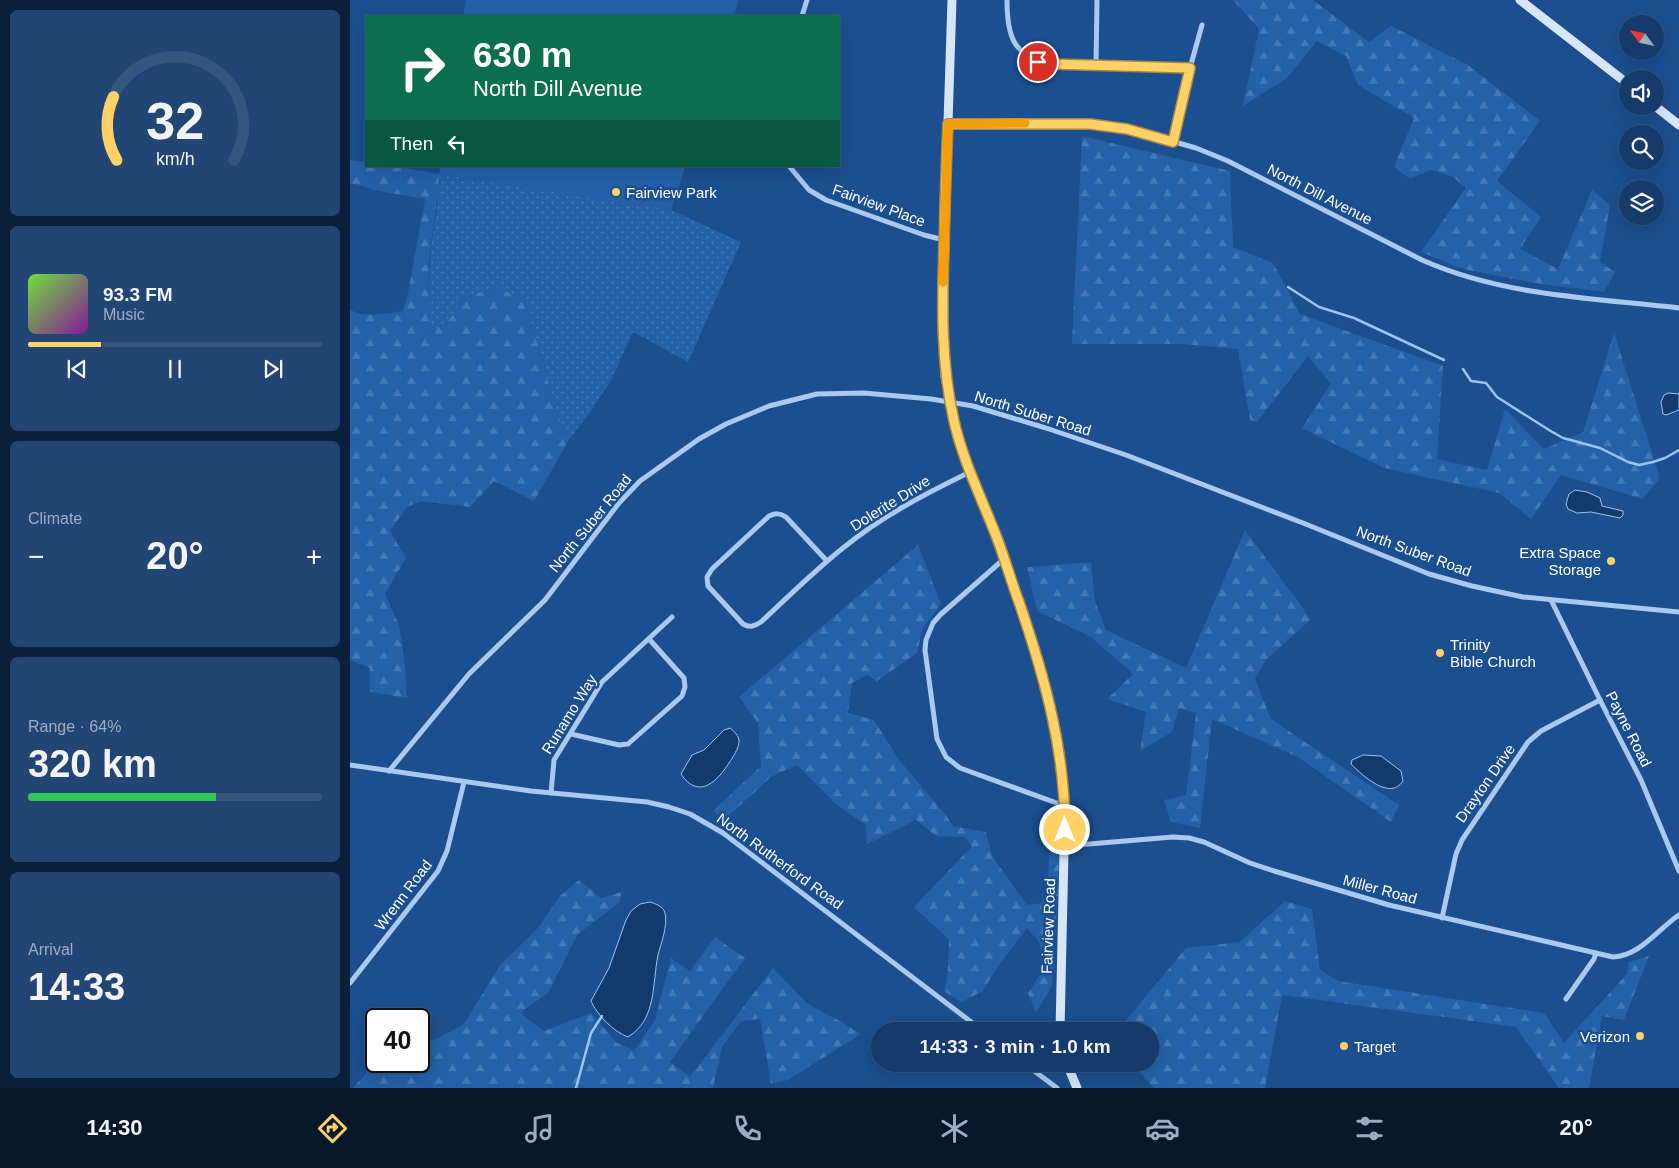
<!DOCTYPE html>
<html lang="en">
<head>
<meta charset="utf-8">
<style>
	:root { --surface:#143b6b; --page:#214673; --text:#f1f3f6; --muted:#9dadc1; --line:#33557e; --accent:#ffd166 }
	body { margin:0; font-family:Arial,sans-serif; background:var(--page); color:var(--text); height:100vh; display:flex; flex-direction:column; font-size:19px; white-space:nowrap }
	* { box-sizing:border-box; margin:0 }
	p { font-size:16px; color:var(--muted) }
	.icon { flex:none; width:28px; height:28px; fill:none; stroke:currentColor; stroke-width:2; stroke-linecap:round; stroke-linejoin:round }
	.map { position:relative; flex:1; overflow:hidden }
	.drawer { display:flex; flex-direction:column; gap:10px; padding:10px; background:#0b203b; width:350px }
	.drawer>* { flex:none }
	.guide { position:absolute; left:15px; top:15px; width:475px; height:152px; border-radius:0px; box-shadow:0 5px 20px #0002,0 0 0 1px var(--line); background:#0b6e4f; color:#fff; overflow:hidden }
	.needle { width:32px; rotate:303deg }
	.controls { position:absolute; left:1269px; top:15px; display:grid; gap:10px }
	.controls a { display:grid; place-items:center; width:45px; height:45px; border-radius:50%; background:var(--surface); box-shadow:0 5px 20px #0002,0 0 0 1px var(--line); font-size:25px }
	.speed { position:absolute; left:15px; top:1008px; display:flex; gap:10px; font-size:25px; font-weight:700; text-align:center }
	.speed>* { display:grid; place-content:center; width:65px; height:65px; border-radius:50%; background:var(--surface); box-shadow:0 5px 20px #0002,0 0 0 1px var(--line); line-height:1 }
	.speed .limit { border:2px solid #111; border-radius:8px; background:#fff; color:#111 }
	.pin { position:absolute; display:grid; place-items:center; width:42px; height:42px; color:#fff; margin:-21px; border:2px solid #fff; border-radius:50%; box-shadow:0 1px 5px #0007 }
	.me { position:absolute; width:55px; margin:-28px; rotate:0deg; stroke-linejoin:round; filter:drop-shadow(0 0 4px #0008) }
	.turn { display:flex; align-items:center; gap:18px; height:105px; padding:0 25px; font-size:22px }
	.turn .icon { width:65px; height:65px; stroke-width:2.5 }
	.turn b { display:block; font-size:35px; line-height:42px }
	.then { display:flex; align-items:center; height:48px; padding:0 25px; background:#0003; gap:10px; font-size:19px }
	.big { font-size:38px; font-weight:600; line-height:1.1 }
	.drawer .card { flex:1; display:flex; flex-direction:column; justify-content:center; gap:8px; min-width:0; padding:0 18px; border-radius:8px; background:var(--page) }
	.drawer .dial { align-items:center; gap:0 }
	.dial svg { height:130px; overflow:visible; fill:none; stroke:var(--line); stroke-width:7; stroke-linecap:round; text-anchor:middle }
	.dial text { fill:var(--text); stroke:none }
	.song { display:flex; align-items:center; gap:15px }
	.cover { width:60px; height:60px; border-radius:8px; background:linear-gradient(135deg,hsl(100 70% 55%),hsl(290 70% 35%)) }
	.played { height:5px; border-radius:2px; background:linear-gradient(90deg,var(--accent) 25%,var(--line) 25%) }
	.keys { display:flex; justify-content:space-around; direction:ltr }
	.heat { display:flex; justify-content:space-between; align-items:center; font-size:28px; direction:ltr }
	.charge { height:8px; border-radius:4px; background:linear-gradient(90deg,#34c759 64%,var(--line) 0) }
	.trip { position:absolute; left:521px; top:1022px; width:288px; height:50px; border-radius:25px; background:var(--surface); box-shadow:0 5px 20px #0002,0 0 0 1px var(--line); font-weight:600; line-height:50px; text-align:center }
	.menu { display:flex; height:80px; justify-content:space-around; align-items:center; background:#08182b; color:var(--muted) }
	.menu .icon { width:35px; height:35px }
	.menu .selected { color:var(--accent) }
	.menu b { font-size:22px; color:var(--text) }
	main { display:flex; flex:1; min-height:0 }
	.map>svg:first-child { display:block }
	.grass { fill:url(#grass-dots) }
	.forest { fill:url(#forest-firs) }
	.garden { fill:#2461a8 }
	.water { fill:#123a6d; stroke:#9cc4f0 }
	.lines { fill:none; stroke-linecap:round; stroke-linejoin:round }
	.stream { stroke:#9cc4f0; stroke-width:2.5 }
	.street { stroke:#a9c9ee; stroke-width:5 }
	.secondary { stroke:#d6e6fa; stroke-width:9 }
	.route-casing { stroke:#a68842; stroke-width:12 }
	.route { stroke:#ffd166; stroke-width:9 }
	.slow { stroke:#f59e0b; stroke-width:9 }
	.poi-dot { fill:#ffd166; stroke:#1b4f8f; stroke-width:2 }
	.labels { text-anchor:middle; dominant-baseline:central; stroke-width:5; stroke-linejoin:round; paint-order:stroke }
	.poi-label { font-size:15px; fill:#fff; stroke:#1b4f8f; text-anchor:start }
	.street-label { font-size:15px; fill:#fff; stroke:#1b4f8f }
</style>
</head>
<body>
<main>
<section class="drawer">
<div class="card dial"><svg viewBox="0 0 100 80">
<path d="M14 69A42 42 0 1 1 86 69"/>
<path d="M14 69A42 42 0 0 1 12 30" stroke="#ffd166"/>
<text x="50" y="56" font-size="32" font-weight="700">32</text>
<text x="50" y="72" font-size="11">km/h</text>
</svg></div>
<div class="card">
<div class="song"><i class="cover"></i><div><b>93.3 FM</b><p>Music</p></div></div>
<div class="played"></div>
<div class="keys"><svg class="icon" aria-label="previous" viewBox="0 0 24 24"><path d="M18 5L8 12l10 7zM5 5v14"/></svg><svg class="icon" aria-label="pause" viewBox="0 0 24 24"><path d="M8 5v14M16 5v14"/></svg><svg class="icon" aria-label="next" viewBox="0 0 24 24"><path d="M6 5l10 7-10 7zM19 5v14"/></svg></div>
</div>
<div class="card"><p>Climate</p>
<div class="heat"><a>−</a><b class="big">20°</b><a>+</a></div>
</div>
<div class="card"><p>Range · 64%</p><b class="big">320 km</b><div class="charge"></div></div>
<div class="card"><p>Arrival</p><b class="big">14:33</b></div>
</section>
<div class="map">
<svg width="1329" height="1088" viewBox="0 0 1329 1088">
	<defs>
		<pattern id="grass-dots" width="8" height="8" patternUnits="userSpaceOnUse" patternTransform="scale(1.25)"><rect width="8" height="8" fill="#2461a8"/><path d="M2 2h.1M6 6h.1" fill="none" stroke="#4579b5" stroke-width="1.8" stroke-linecap="round"/></pattern>
		<pattern id="forest-firs" width="22" height="20" patternUnits="userSpaceOnUse" patternTransform="scale(1.25)"><rect width="22" height="20" fill="#2461a8"/><path d="M5 1l3.5 6h-7zM16 11l3.5 6h-7z" fill="#4579b5"/></pattern>
	</defs>
	<rect width="100%" height="100%" fill="#1b4f8f"/>
	<polygon class="grass" points="89,174 321,210 391,242 338,362 283,332 262,379 243,408 219,440 203,404 194,364 180,319 180,301 146,287 114,298 96,324 81,331 78,298 81,245 87,207"/>
	<g class="forest">
		<polygon points="883,0 963,0 1019,42 1041,26 1118,65 1190,121 1147,181 1191,217 1170,249 1208,269 1242,190 1260,205 1250,262 1265,272 1254,292 1184,283 1113,269 1071,252 1116,188 1103,177 1081,170 1060,179 1044,167 1064,118 1008,85 996,56 967,41 937,78 893,106 909,29"/>
		<polygon points="732,136 880,171 883,247 923,263 950,314 1093,366 1087,459 1137,470 1155,409 1194,449 1233,432 1264,333 1310,478 1293,499 1211,475 1181,519 1149,493 1034,468 952,428 981,384 958,356 907,422 900,420 888,349 832,344 722,344"/>
		<path d="M0 160 16 162V166H42L89 174 91 166H335L321 210 89 174C88 199 84 220 81 244 77 273 79 302 81 331L96 324 114 298 146 287 180 301V319L194 364 203 404 219 440 184 501 144 481 120 507 71 501 57 507 40 531 56 558 35 594 49 625 54 657 57 698 20 692V668L0 660V309C11 319 39 313 53 311L58 293 75 199 29 191 0 183Z"/>
		<polygon points="895,530 961,619 915,661 905,679 921,719 1049,805 1041,822 948,757 862,719 850,828 821,822 814,800 836,795 846,713 829,708 822,732 790,751 796,712 757,699 783,674 741,637 687,611 677,567 741,562 745,601 756,630 836,668"/>
		<path d="M568 545 591 604 573 628 567 653 527 681 517 675 502 683 498 713 524 720 549 760 596 815 603 826 636 832 642 856 677 905 693 903 698 882 701 815 711 814 708 885 702 986 686 1013 678 993 696 966 689 942 677 928 649 965 632 992 611 1002 594 991C599 974 598 957 599 940L564 907 622 846 614 837 586 836 566 820 517 844 516 825 487 805 447 765 421 777 374 820 363 811 411 766 408 723 389 697Z"/>
		<polygon points="229,880 251,898 272,892 269,903 227,935 198,993 170,1013 194,1031 241,1013 266,1042 284,1051 305,1020 321,958 340,971 365,937 395,958 320,1062 340,1077 423,968 458,1004 490,1021 511,1034 438,1080 421,1084 410,1019 391,1021 372,1047 363,1088 3,1088 27,1061 69,1061 69,1048 114,1024 150,965 188,928 209,897"/>
		<polygon points="935,901 962,909 970,970 988,981 1194,1013 1214,1043 1277,974 1279,962 1299,956 1274,1020 1252,1016 1239,1088 1209,1088 1166,1027 932,995 915,1088 804,1088 782,1064 800,1064 800,1031 767,1031 836,948 890,942"/>
	</g>
	<g class="garden">
		<polygon points="116,0 389,0 384,16 113,16"/>
		<polygon points="91,166 335,166 321,210 89,174"/>
	</g>
	<g class="water">
		<polygon points="1318,393 1329,394 1329,410 1316,415 1313,414 1311,402 1314,395"/>
		<polygon points="1225,490 1237,492 1250,498 1252,506 1273,511 1273,515 1270,518 1241,512 1227,513 1218,509 1216,504 1219,494"/>
		<path d="M380 728C384 731 389 736 389 741 389 748 383 757 379 763 367 782 348 800 331 774L342 755 354 750 374 730Z"/>
		<path d="M1013 755 1031 756 1051 771 1053 781C1040 801 1013 776 1001 764L1002 760Z"/>
		<path d="M300 902C306 904 313 906 315 913 318 926 311 943 308 955 302 984 307 1019 278 1037 264 1032 247 1015 241 1001L259 968 276 920 281 911 290 904Z"/>
	</g>
	<g class="lines">
		<g class="stream">
			<polyline points="938,287 969,307 1004,318 1094,360"/>
			<polyline points="1113,369 1121,381 1136,383 1147,397 1199,430 1213,438 1250,448 1278,462 1289,465 1303,462 1315,458 1329,450"/>
			<polyline points="226,1088 241,1033 252,1016"/>
		</g>
		<g class="street">
			<path d="M657 0C657 37 663 56 702 65L840 68"/>
			<polyline points="452,16 457,0"/>
			<polyline points="746,66 747,0"/>
			<path d="M598 124H740L765 126 790 132 846 148 878 161 1072 260C1153 296 1242 298 1329 308"/>
			<polyline points="823,142 840,68 852,25"/>
			<polyline points="439,166 459,190 476,200 574,235 594,240"/>
			<polyline points="654,559 590,615 583,623 576,640 575,650 587,739 596,757 610,768 715,806"/>
			<path d="M477 561 436 517C430 513 426 513 419 516L362 569 357 577 358 586 393 624C400 628 405 626 411 622 438 597 464 571 493 548 532 516 575 494 620 472"/>
			<polyline points="1201,600 1250,700 1291,780 1329,871"/>
			<polyline points="221,734 269,745 278,744 332,696 335,687 334,678 299,639"/>
			<polyline points="0,765 181,791 297,802 319,807 340,814 373,833 633,1031"/>
			<polyline points="39,771 119,674 195,600 269,503 290,481 349,439 376,424 419,406 467,394 514,393 581,399 623,406 696,428 776,455 953,523 1079,574 1122,586 1173,597 1329,612"/>
			<polyline points="201,793 204,760 252,682 322,617"/>
			<path d="M715 846 823 837 839 838 854 842 900 863 924 871 1039 905 1263 957C1290 956 1308 929 1329 915"/>
			<polyline points="1092,918 1106,854 1112,840 1178,742 1191,731 1250,700"/>
			<polyline points="0,983 88,871 97,851 114,782"/>
			<polyline points="1216,999 1244,959 1246,953"/>
			<polyline points="675,1064 707,1088"/>
		</g>
		<g class="secondary">
			<polyline points="602,0 592,307 595,376 604,424 625,484 647,539 681,637 700,704 705,728 710,754 715,806 710,1031"/>
			<polyline points="1170,0 1278,84"/>
			<polyline points="1305,106 1329,125"/>
			<polyline points="717,1064 727,1088"/>
		</g>
	</g>
	<g class="lines">
		<g class="route-casing">
			<path id="route" d="M688 62 702 64 840 68 823 142 777 129 740 124H598C596 165 595 207 594 248 592 307 591 364 604 421 613 461 632 499 647 538 655 559 661 581 669 602 695 678 715 750 715 830"/>
		</g>
		<use href="#route" class="route"/>
		<polyline class="slow" points="593,282 598,124 675,123"/>
	</g>
	<g class="poi-dot">
		<circle cx="266" cy="192" r="5"/>
		<circle cx="1261" cy="561" r="5"/>
		<circle cx="1090" cy="653" r="5"/>
		<circle cx="1290" cy="1036" r="5"/>
		<circle cx="994" cy="1046" r="5"/>
	</g>
	<g class="labels">
		<g class="poi-label">
			<text x="276" y="192">Fairview Park</text>
			<text x="1251" y="552" text-anchor="end">Extra Space<tspan x="1251" dy="17">Storage</tspan></text>
			<text x="1100" y="644">Trinity<tspan x="1100" dy="17">Bible Church</tspan></text>
			<text x="1280" y="1036" text-anchor="end">Verizon</text>
			<text x="1004" y="1046">Target</text>
		</g>
		<g class="street-label">
			<text transform="translate(970 194) rotate(27)">North Dill Avenue</text>
			<text transform="translate(529 205) rotate(20)">Fairview Place</text>
			<text transform="translate(683 413) rotate(17)">North Suber Road</text>
			<text transform="translate(540 503) rotate(-32)">Dolerite Drive</text>
			<text transform="translate(240 523) rotate(-51)">North Suber Road</text>
			<text transform="translate(1064 551) rotate(20)">North Suber Road</text>
			<text transform="translate(219 714) rotate(-58)">Runamo Way</text>
			<text transform="translate(1279 729) rotate(63)">Payne Road</text>
			<text transform="translate(1135 783) rotate(-55)">Drayton Drive</text>
			<text transform="translate(430 861) rotate(36)">North Rutherford Road</text>
			<text transform="translate(1030 889) rotate(15)">Miller Road</text>
			<text transform="translate(53 895) rotate(-53)">Wrenn Road</text>
			<text transform="translate(698 926) rotate(-88)">Fairview Road</text>
		</g>
	</g>
</svg>
<div class="controls">
<a><svg class="needle" viewBox="-14 -14 28 28"><path d="M0-13l5 13h-10z" fill="#e53935"/><path d="M0 13l5-13h-10z" fill="#9dadc1"/></svg></a>
<a><svg class="icon" aria-label="sound" viewBox="0 0 24 24"><path d="M4 9h4l5-4v14l-5-4H4zM17 9q2 3 0 6"/></svg></a>
<a><svg class="icon" aria-label="search" viewBox="0 0 24 24"><circle cx="10" cy="10" r="6"/><path d="M15 15l6 6"/></svg></a>
<a><svg class="icon" aria-label="layers" viewBox="0 0 24 24"><path d="M12 4l9 5-9 5-9-5zM3 14l9 5 9-5"/></svg></a>
</div>
<div class="speed"><div class="limit">40</div></div>
<div class="pin" style="left:688px;top:62px;background:#d93025"><svg class="icon" aria-label="arrive" viewBox="0 0 24 24"><path d="M6 21V4h12l-3 4 3 4H6"/></svg></div>
<svg class="me" style="left:715px;top:830px" viewBox="-20 -20 40 40"><circle r="17" fill="#ffd166" stroke="#fff" stroke-width="3"/><path d="M0-11L8 9 0 5-8 9z" fill="#fff"/></svg>
<div class="trip">14:33 · 3 min · 1.0 km</div>
<div class="guide">
<div class="turn"><svg class="icon" aria-label="right" viewBox="0 0 24 24"><path d="M7 20v-9h11M14 6l5 5-5 5"/></svg><div><b>630 m</b>North Dill Avenue</div></div>
<div class="then">Then<svg class="icon" aria-label="left" viewBox="0 0 24 24"><path d="M17 20v-9H6M10 6l-5 5 5 5"/></svg></div>
</div>
</div>
</main>
<nav class="menu">
<b>14:30</b>
<svg class="icon selected" aria-label="directions" viewBox="0 0 24 24"><path d="M12 3l9 9-9 9-9-9zM9 14v-3h6M13 9l2 2-2 2"/></svg>
<svg class="icon" aria-label="music" viewBox="0 0 24 24"><path d="M9 18V5l10-2v13"/><circle cx="6" cy="18" r="3"/><circle cx="16" cy="16" r="3"/></svg>
<svg class="icon" aria-label="phone" viewBox="0 0 24 24"><path d="M5 4h4l2 5-3 2q2 4 5 5l2-3 5 2v4C11 20 4 13 5 4z"/></svg>
<svg class="icon" aria-label="climate" viewBox="0 0 24 24"><path d="M12 3v18M4 7l16 10M4 17L20 7"/></svg>
<svg class="icon" aria-label="car" viewBox="0 0 24 24"><path d="M5 17H2v-5l4-1 3-4h7l3 4 3 1v5h-3M9 17h6M6 11h13"/><circle cx="7" cy="17" r="2"/><circle cx="17" cy="17" r="2"/></svg>
<svg class="icon" aria-label="filters" viewBox="0 0 24 24"><path d="M4 7h16M4 17h16"/><circle cx="9" cy="7" r="2"/><circle cx="15" cy="17" r="2"/></svg>
<b>20°</b>
</nav>
</body>
</html>
